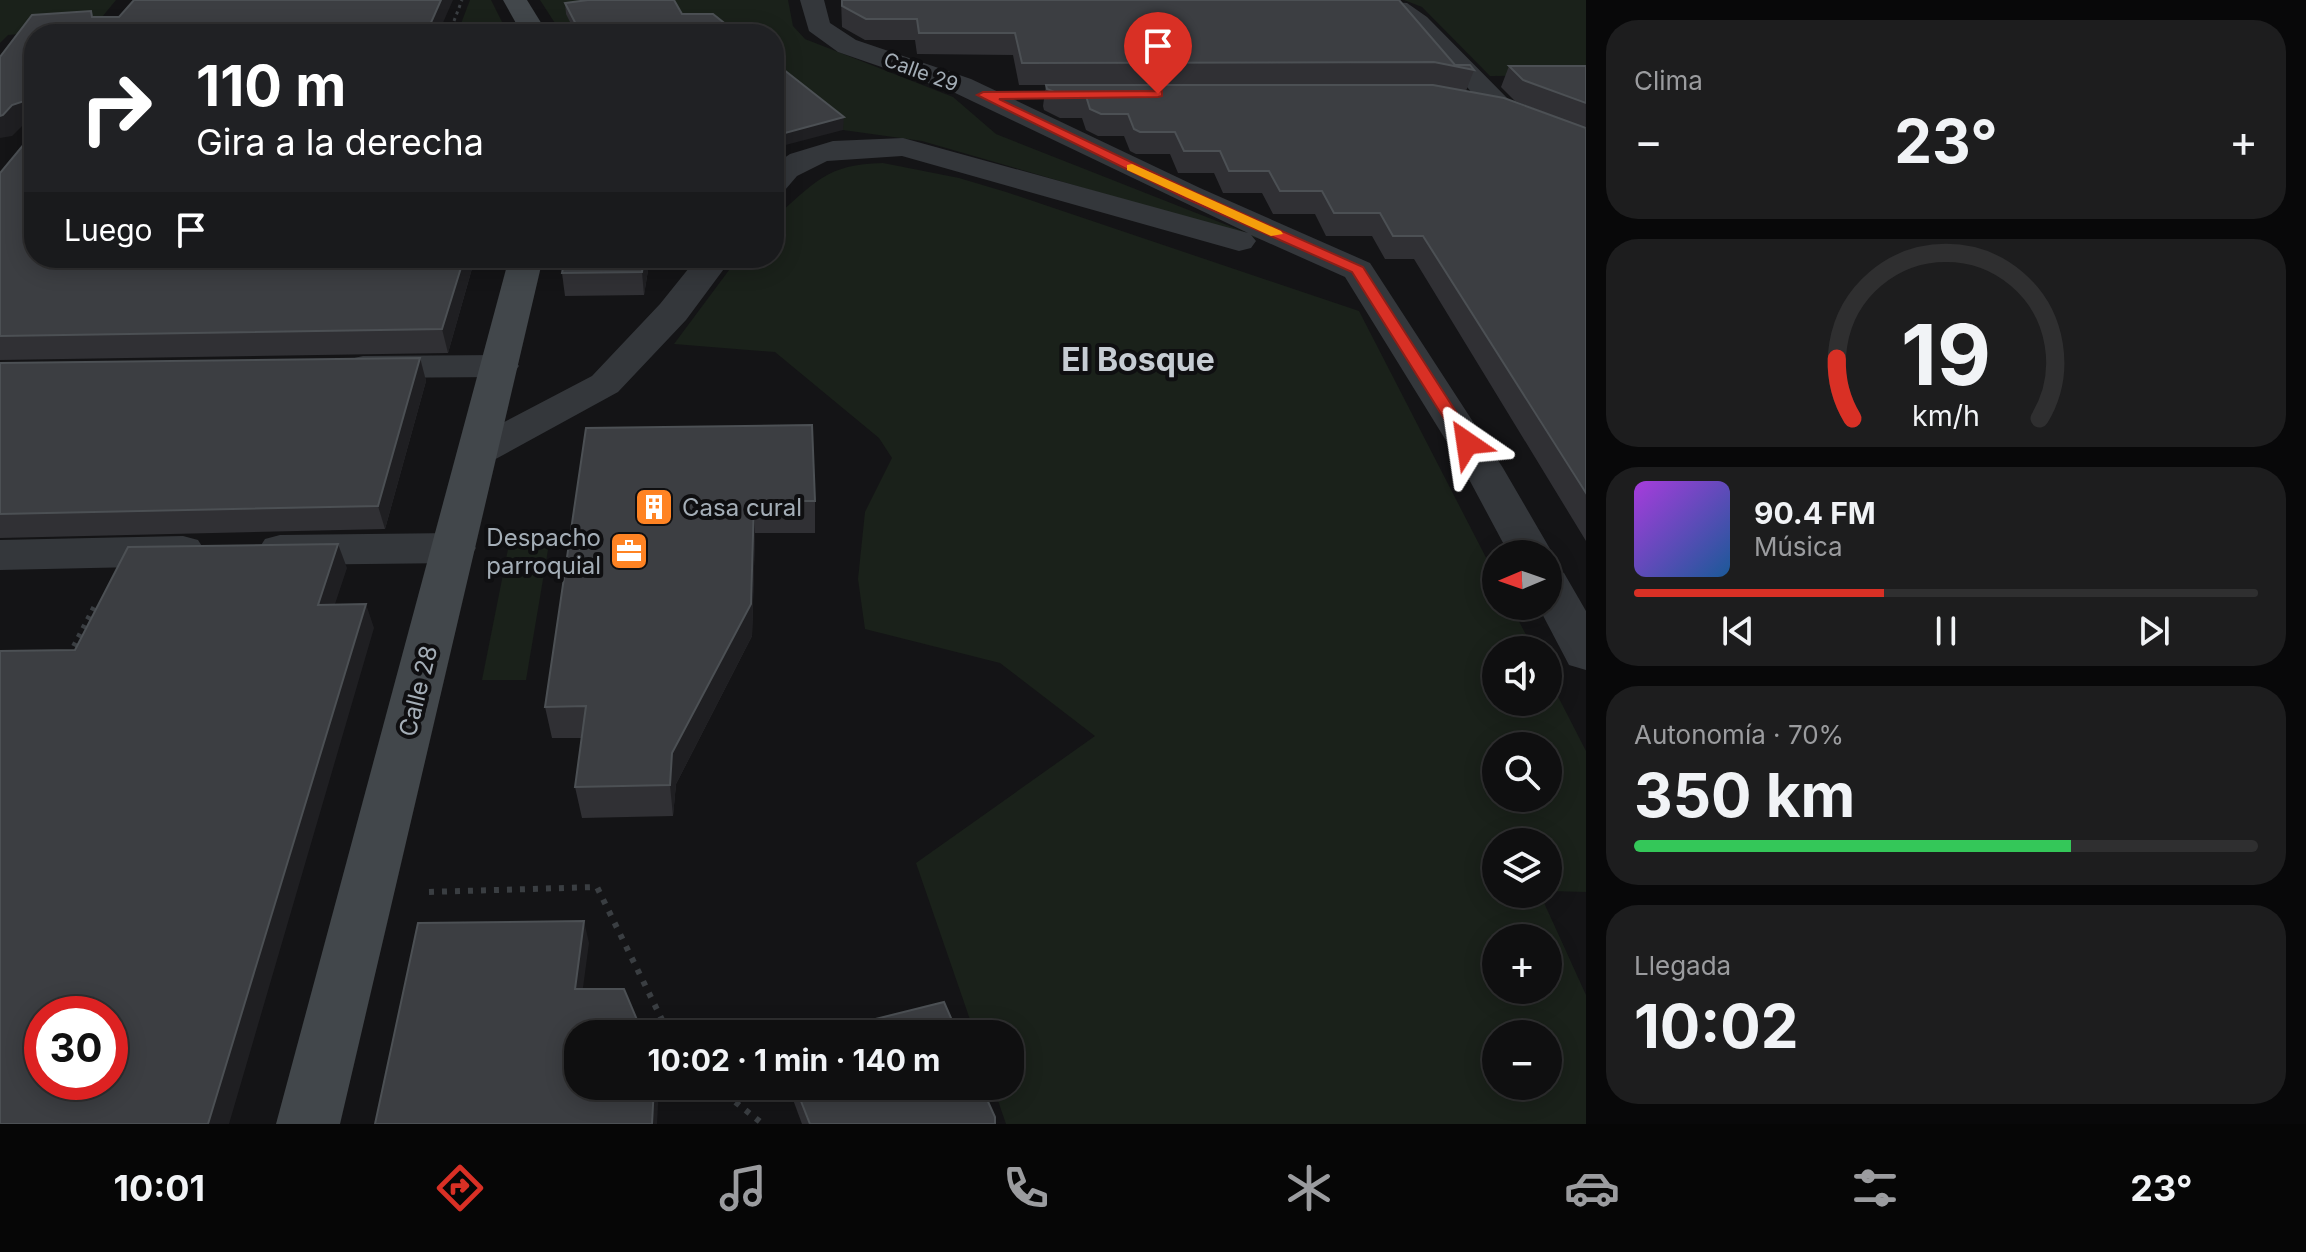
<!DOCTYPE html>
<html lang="es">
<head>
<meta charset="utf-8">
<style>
	:root { --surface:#0f0f10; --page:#1d1d1e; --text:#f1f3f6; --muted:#9b9c9f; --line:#2f2f30; --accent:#d93025 }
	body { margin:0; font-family:Inter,sans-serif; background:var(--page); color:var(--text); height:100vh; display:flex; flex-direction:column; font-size:30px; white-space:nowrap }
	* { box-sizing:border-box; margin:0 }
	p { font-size:26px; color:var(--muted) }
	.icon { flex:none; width:44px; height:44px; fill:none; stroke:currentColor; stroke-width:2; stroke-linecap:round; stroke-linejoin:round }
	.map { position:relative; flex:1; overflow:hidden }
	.details { display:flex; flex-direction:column; gap:20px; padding:20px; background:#080809; width:720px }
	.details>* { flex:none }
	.guide { position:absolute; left:24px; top:24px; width:760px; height:244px; border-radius:32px; box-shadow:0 4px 20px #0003,0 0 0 2px var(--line); background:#202124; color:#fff; overflow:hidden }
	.needle { width:52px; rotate:268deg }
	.tools { position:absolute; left:1482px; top:540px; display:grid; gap:16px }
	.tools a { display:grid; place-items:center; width:80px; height:80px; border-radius:50%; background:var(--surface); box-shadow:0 4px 20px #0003,0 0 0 2px var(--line); font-size:40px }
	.speed { position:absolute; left:24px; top:996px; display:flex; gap:16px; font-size:40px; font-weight:700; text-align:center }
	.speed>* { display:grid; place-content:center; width:104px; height:104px; border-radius:50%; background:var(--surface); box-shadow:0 4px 20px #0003,0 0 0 2px var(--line); line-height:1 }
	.speed .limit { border:12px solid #d22; background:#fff; color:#111 }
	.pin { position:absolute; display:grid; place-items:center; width:68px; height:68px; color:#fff; margin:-82px -34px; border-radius:50% 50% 50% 0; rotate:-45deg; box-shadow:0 0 8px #0007 }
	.pin .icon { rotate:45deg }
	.me { position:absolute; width:88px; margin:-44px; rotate:328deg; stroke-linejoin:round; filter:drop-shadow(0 0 6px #0008) }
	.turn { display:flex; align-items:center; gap:28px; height:168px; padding:0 40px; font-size:36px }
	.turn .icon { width:104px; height:104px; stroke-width:2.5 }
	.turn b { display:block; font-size:56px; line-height:68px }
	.then { display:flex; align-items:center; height:76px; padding:0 40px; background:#0003; gap:16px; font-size:30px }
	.big { font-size:60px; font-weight:700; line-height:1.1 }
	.details .tile { flex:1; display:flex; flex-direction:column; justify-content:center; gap:12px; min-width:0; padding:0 28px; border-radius:32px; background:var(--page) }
	.details .dial { align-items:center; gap:0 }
	.dial svg { height:208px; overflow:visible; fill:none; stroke:var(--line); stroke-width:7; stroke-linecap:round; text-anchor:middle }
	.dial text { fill:var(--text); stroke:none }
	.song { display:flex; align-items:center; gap:24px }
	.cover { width:96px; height:96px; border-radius:12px; background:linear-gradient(135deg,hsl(280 70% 55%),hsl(210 70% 35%)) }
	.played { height:8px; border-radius:4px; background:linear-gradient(90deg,var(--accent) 40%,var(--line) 40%) }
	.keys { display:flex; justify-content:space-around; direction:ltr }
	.heat { display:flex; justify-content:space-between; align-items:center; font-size:44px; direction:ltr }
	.charge { height:12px; border-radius:6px; background:linear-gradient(90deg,#34c759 70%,var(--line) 0) }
	.trip { position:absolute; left:564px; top:1020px; width:460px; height:80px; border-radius:32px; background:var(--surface); box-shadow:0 4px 20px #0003,0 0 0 2px var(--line); font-weight:700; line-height:80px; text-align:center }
	.tab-bar { display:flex; height:128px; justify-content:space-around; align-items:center; background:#060606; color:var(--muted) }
	.tab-bar .icon { width:56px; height:56px }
	.tab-bar .selected { color:var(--accent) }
	.tab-bar b { font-size:36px; color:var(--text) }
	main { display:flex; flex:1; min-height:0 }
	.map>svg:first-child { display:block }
	.green { fill:#1a211a; fill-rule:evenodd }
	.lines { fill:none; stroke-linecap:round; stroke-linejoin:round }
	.path-far2 { stroke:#3a3e42; stroke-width:3; stroke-dasharray:3 4; stroke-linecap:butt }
	.path-far1 { stroke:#3a3e42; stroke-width:5; stroke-dasharray:4 6; stroke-linecap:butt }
	.path { stroke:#3a3e42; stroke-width:6; stroke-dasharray:5 8; stroke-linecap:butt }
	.street { fill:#34373b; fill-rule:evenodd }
	.secondary { fill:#42474b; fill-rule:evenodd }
	.wall { fill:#303034 }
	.shaded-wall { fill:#1f1f22 }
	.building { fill:#3c3e42; stroke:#4c5054; stroke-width:2; fill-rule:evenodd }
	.route { fill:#d93025; stroke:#8d1f18; stroke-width:2 }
	.slow { fill:#f59e0b }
	.labels { text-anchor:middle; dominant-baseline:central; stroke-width:8; stroke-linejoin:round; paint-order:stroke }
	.far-street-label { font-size:20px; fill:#a4aeb7; stroke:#0f0f11 }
	.poi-label { font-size:24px; fill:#a4aeb7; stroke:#0f0f11; text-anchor:start }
	.street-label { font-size:24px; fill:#a4aeb7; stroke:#0f0f11 }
	.district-label { font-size:32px; font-weight:bold; fill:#c6ccd3; stroke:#0f0f11 }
</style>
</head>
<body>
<main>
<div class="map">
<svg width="1586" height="1124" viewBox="0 0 1586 1124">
	<rect width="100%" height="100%" fill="#141416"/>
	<g class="green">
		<polygon points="0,0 116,0 93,28 8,35 0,43"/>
		<polygon points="470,0 491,0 508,34 457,34"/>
		<polygon points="540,0 788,0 793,26 805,39 953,97 996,134 1270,242 922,141 843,130 774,74 774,34 562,34"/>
		<polygon points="1404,0 1586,0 1586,75 1490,76 1422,7"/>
		<path d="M883 163 959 178 1006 192 1359 311 1496 577V606H1511L1534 650H1496V702H1548V677L1586 751V892L1548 891V842H1496V894H1540L1586 995V1124H1006L993 1086H1010V1034H975L916 863 1095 736 1000 663 865 629 858 579 865 512 892 458 879 438 775 352 674 344 738 258H774V218C815 183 826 164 883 163ZM1496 746H1548V798H1496ZM1548 938V990H1496V938ZM1496 1034H1548V1086H1496Z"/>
		<polygon points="550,538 526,680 482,680 510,539"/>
	</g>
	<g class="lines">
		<polyline class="path-far2" points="449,34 462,0"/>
		<polyline class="path-far1" points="69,655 96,603"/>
		<g class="path">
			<polyline points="429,892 597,887 669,1034"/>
			<polyline points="715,1086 763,1124"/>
		</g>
		<g class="street">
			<polygon points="800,0 824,0 830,23 856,40 971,79 1200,188 1370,263 1503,468 1553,554 1548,562 1548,554 1509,554 1463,468 1345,277 1251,235 1256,241 1251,248 1239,251 902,156 827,161 797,176 785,190 774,192 774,165 790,154 833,141 903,138 1248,233 951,91 838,52 809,31"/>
			<path d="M1357 0 1407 3 1427 17 1513 104 1517 110 1513 116 1503 119 1493 116C1468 89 1420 30 1390 14 1379 8 1364 11 1357 0Z"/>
			<polygon points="697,258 732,258 686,320 618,392 492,461 478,465 464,461 458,452 464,443 592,376 660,304"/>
			<polygon points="500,355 513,358 519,366 513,374 500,377 363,378 350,375 344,367 350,359 363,356"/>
			<polygon points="454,533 469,537 476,548 469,559 454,563 280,565 265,561 258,550 265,539 280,535"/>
			<polygon points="183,536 198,540 205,551 198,562 183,566 0,570 0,540"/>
			<polygon points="1548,568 1564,573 1586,611 1586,670 1569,665 1538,606 1548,606"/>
		</g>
		<g class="secondary">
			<polygon points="503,0 527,0 548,34 522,34"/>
			<polygon points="509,258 543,258 340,1124 276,1124"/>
		</g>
	</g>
	<g class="wall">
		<polygon points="841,0 1399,0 1455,65 1474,70 1466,91 1548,114 1515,101 1501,87 1509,66 1586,66 1586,541 1414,259 1385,259 1372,236 1326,236 1315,214 1273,214 1262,193 1223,193 1214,173 1178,173 1170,154 1136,154 1130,151 1124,136 1098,136 1086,130 1082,118 1060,118 1044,110 1043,106 1046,85 1019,85 1013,55 917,54 915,40 865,40 842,27"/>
		<polygon points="565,3 682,14 738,34 576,34 566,14"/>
		<polygon points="0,173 475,258 448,353 0,360"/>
		<polygon points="650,258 644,295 565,296 562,273"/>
		<polygon points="420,358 426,381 385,529 0,538 0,363"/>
		<polygon points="586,428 815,501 815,533 755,533 752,636 676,784 673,816 582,818 575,787 582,738 552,738 545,707"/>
		<polygon points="788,1086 981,1086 995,1124 802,1124"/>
	</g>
	<g class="shaded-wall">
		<polygon points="441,0 453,0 438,34 426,34"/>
		<polygon points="24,101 29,113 34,112 34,127 32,122 22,126 12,136 0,138 0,116 12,105"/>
		<polygon points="844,117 843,130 774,148 774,136"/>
		<polygon points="464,258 475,258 448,353 442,329"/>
		<polygon points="644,258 650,258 644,295 642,272"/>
		<polygon points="420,358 426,381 385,529 378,506"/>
		<polygon points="754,501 755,533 752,636 676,784 673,816 670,785 672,753"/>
		<polygon points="338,544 347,568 327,628 318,605"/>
		<polygon points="366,604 374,628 229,1124 208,1124"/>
		<polygon points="584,921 589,943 580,1010 575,989"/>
		<polygon points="654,1086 659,1086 657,1124 652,1124"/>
	</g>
	<g class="building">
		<polygon points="134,0 441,0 426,34 34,34 34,112 28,113 28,104 24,101 12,105 3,115 0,116 0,57 32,15 91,11 92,17 119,17"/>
		<polygon points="588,0 674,0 682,14 713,14 738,34 581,34 565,3"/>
		<polygon points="842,0 1399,0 1455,65 1470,65 1474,70 1434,62 1022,63 1015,33 919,33 917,19 866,19 842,6"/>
		<polygon points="774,62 844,117 774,136"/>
		<polygon points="1509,66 1586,66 1586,103 1523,80"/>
		<polygon points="1046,85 1433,85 1504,98 1586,128 1586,493 1423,236 1393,236 1380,213 1334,213 1322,191 1280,191 1269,171 1229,171 1220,151 1184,151 1175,132 1140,132 1134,129 1128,114 1101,114 1090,109 1086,96 1064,96 1047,89"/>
		<polygon points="34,132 34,258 464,258 442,329 0,336 0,173"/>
		<polygon points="565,258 644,258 642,272 562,273"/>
		<polygon points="420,358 378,506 0,514 0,363"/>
		<polygon points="812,425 815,501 754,501 751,604 672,753 670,785 575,787 586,706 545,707 586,428"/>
		<path d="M338 544 318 605 366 604 208 1124H0V651L75 650 128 547ZM42 1014H110V1082H42Z"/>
		<polygon points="584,921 575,989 624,989 643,1034 578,1034 578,1086 654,1086 652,1124 375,1124 418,923"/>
		<polygon points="944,1002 958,1034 815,1034"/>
		<polygon points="795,1086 981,1086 995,1117 995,1124 810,1124"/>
	</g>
	<polygon class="route" points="1162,91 1162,96 1158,97 999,99 1194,192 1363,267 1476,443 1473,447 1462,447 1352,272 1185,198 977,95 983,92"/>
	<polygon class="slow" points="1132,164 1281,231 1283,234 1271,236 1127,170 1127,165"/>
	<defs>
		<g id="building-square" transform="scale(2)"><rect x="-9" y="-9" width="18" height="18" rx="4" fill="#ff8323" stroke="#0f0f11"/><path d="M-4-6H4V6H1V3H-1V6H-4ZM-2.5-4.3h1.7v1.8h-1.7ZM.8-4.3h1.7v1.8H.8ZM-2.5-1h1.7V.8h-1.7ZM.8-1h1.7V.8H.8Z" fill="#fff"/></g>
		<g id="office-square" transform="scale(2)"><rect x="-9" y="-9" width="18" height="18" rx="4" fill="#ff8323" stroke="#0f0f11"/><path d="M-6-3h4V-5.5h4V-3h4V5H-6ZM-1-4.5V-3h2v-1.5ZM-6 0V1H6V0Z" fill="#fff"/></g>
	</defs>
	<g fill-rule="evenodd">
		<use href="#building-square" x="654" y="507"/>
		<use href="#office-square" x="629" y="551"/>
	</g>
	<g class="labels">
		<g class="far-street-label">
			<text transform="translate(921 72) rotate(20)">Calle 29</text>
		</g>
		<g class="poi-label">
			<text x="682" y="507">Casa cural</text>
			<text x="601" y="537" text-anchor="end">Despacho<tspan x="601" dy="28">parroquial</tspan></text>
		</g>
		<g class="street-label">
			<text transform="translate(418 691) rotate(-76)">Calle 28</text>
		</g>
		<g class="district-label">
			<text x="1138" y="359">El Bosque</text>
		</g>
	</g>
</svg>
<div class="tools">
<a><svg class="needle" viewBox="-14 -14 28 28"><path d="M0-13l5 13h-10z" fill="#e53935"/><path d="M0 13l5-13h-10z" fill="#9b9c9f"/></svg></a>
<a><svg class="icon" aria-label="sound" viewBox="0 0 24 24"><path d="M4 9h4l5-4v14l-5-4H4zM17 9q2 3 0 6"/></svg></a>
<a><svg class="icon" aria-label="search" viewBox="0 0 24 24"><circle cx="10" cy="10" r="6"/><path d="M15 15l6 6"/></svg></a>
<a><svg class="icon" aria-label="layers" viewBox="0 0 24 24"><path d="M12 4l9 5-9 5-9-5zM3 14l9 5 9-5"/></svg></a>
<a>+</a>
<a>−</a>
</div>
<div class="speed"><div class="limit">30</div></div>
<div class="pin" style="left:1158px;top:94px;background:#d93025"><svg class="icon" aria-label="arrive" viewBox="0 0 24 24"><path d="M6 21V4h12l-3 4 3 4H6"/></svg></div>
<svg class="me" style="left:1467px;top:443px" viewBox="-20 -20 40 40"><path d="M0-17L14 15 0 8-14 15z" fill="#d93025" stroke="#fff" stroke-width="4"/></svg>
<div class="trip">10:02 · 1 min · 140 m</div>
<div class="guide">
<div class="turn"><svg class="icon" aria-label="right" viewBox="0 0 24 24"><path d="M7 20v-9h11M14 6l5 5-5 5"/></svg><div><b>110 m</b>Gira a la derecha</div></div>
<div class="then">Luego<svg class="icon" aria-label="arrive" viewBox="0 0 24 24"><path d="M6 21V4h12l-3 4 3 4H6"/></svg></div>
</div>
</div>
<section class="details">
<div class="tile"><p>Clima</p>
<div class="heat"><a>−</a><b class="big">23°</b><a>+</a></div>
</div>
<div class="tile dial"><svg viewBox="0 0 100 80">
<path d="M14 69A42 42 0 1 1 86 69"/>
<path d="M14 69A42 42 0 0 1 8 46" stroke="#d93025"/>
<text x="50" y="56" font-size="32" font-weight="700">19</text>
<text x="50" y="72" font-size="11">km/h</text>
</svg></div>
<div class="tile">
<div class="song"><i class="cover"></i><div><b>90.4 FM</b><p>Música</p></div></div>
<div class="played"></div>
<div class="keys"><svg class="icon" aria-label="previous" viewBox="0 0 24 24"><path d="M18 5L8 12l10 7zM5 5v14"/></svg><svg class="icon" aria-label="pause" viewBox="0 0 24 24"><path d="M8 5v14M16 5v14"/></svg><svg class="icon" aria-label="next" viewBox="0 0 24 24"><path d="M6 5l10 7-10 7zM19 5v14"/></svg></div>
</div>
<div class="tile"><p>Autonomía · 70%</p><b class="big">350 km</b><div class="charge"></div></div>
<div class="tile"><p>Llegada</p><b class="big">10:02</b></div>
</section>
</main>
<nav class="tab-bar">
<b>10:01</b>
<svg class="icon selected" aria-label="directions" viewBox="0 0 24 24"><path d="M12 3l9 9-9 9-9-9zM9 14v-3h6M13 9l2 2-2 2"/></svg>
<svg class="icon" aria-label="music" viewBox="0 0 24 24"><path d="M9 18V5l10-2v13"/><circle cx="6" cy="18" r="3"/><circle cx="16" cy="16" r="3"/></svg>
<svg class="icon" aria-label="phone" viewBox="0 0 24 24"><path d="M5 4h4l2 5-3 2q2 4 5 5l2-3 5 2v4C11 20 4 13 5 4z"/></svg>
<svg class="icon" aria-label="climate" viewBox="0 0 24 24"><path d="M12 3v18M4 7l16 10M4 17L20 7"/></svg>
<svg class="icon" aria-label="car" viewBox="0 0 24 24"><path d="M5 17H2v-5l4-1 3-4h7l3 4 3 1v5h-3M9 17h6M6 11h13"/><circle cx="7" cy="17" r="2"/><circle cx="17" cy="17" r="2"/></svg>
<svg class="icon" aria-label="filters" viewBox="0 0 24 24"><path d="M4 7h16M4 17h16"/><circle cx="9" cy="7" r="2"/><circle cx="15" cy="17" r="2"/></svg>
<b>23°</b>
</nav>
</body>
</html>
